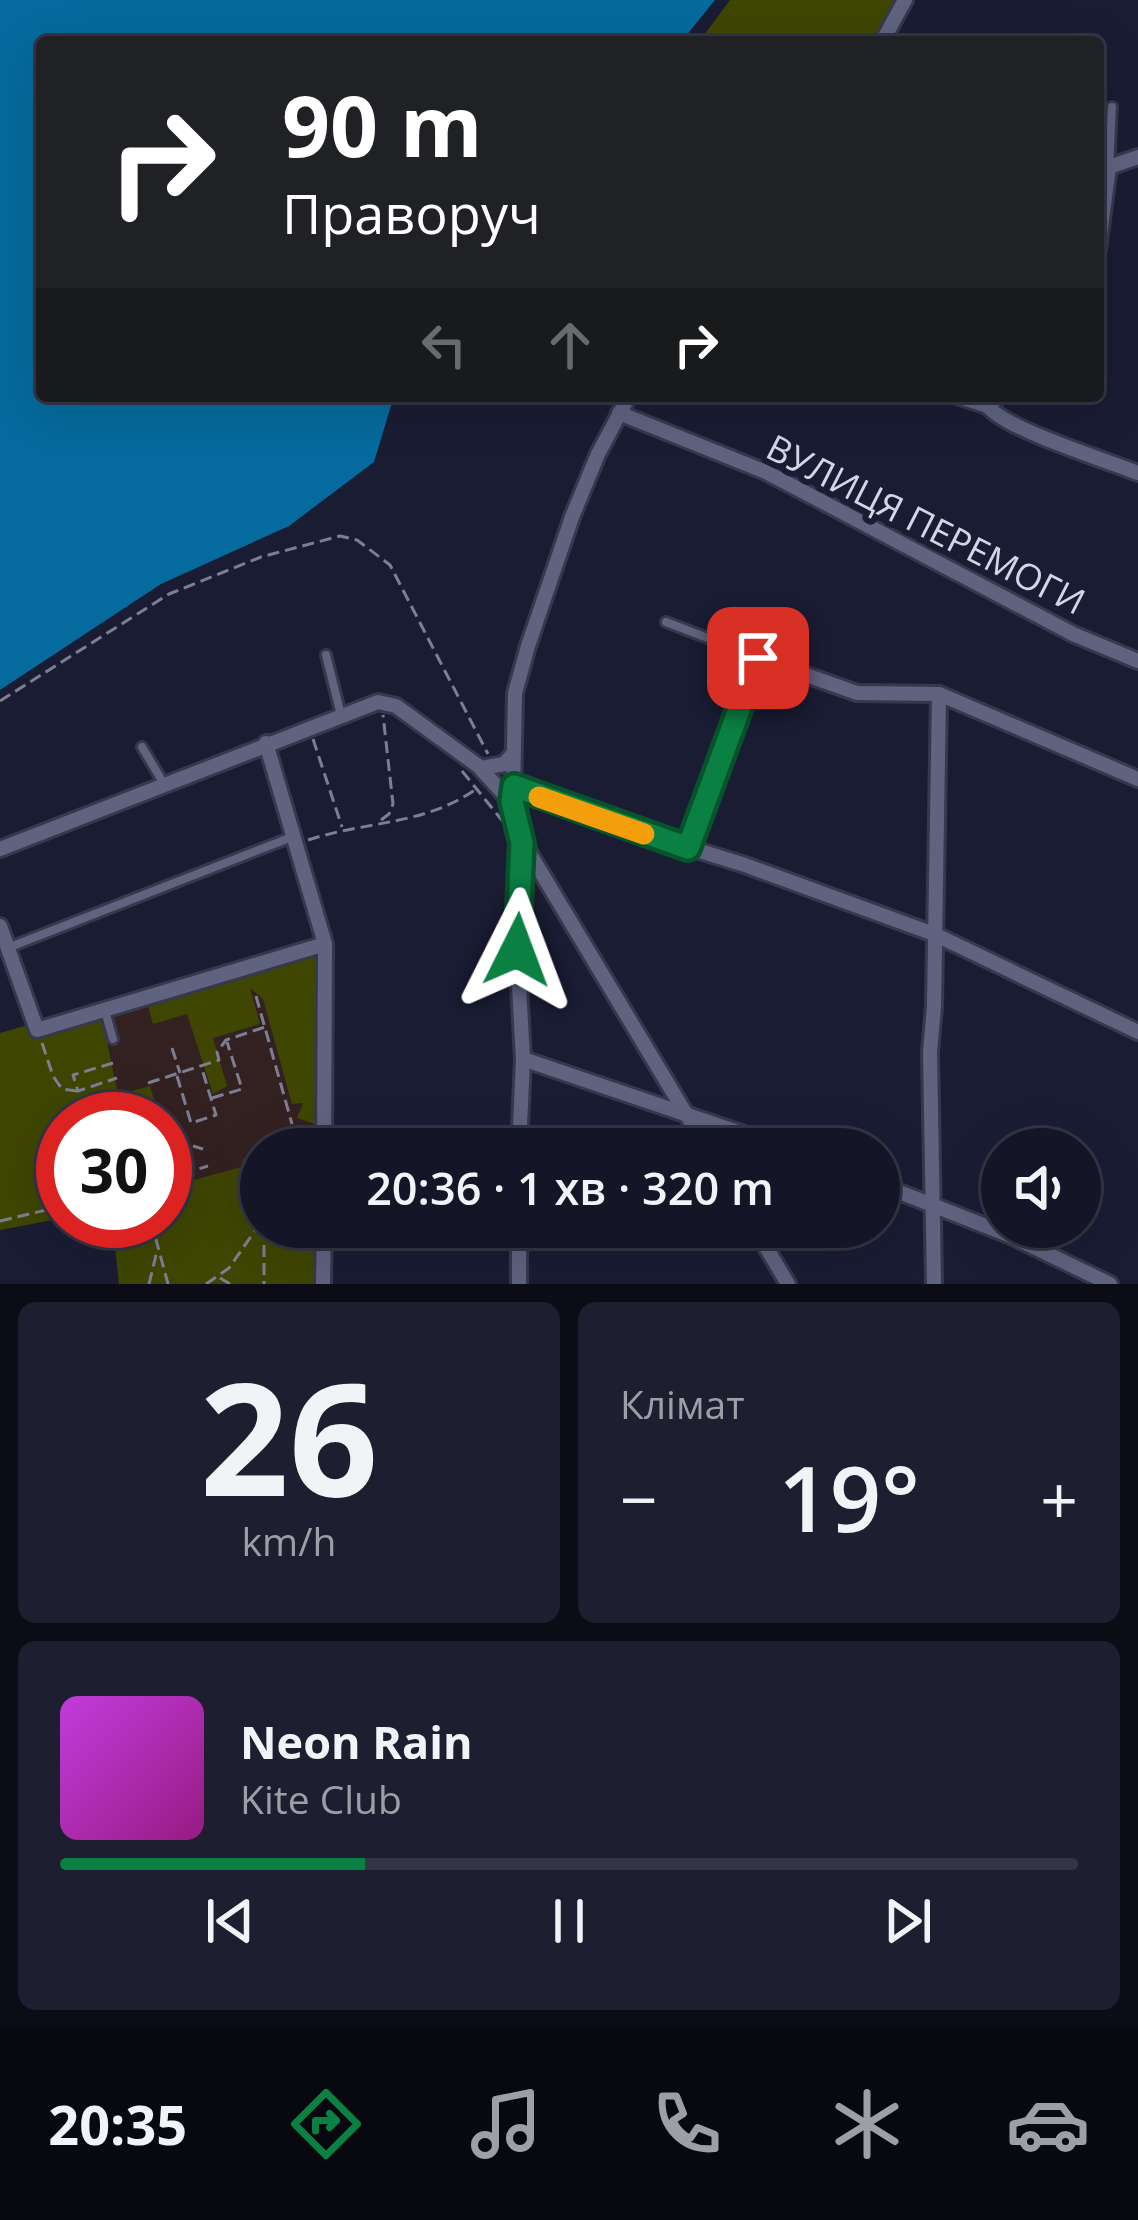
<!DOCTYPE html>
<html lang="uk">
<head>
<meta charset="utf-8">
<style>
	:root { --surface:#141527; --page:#1d1e2f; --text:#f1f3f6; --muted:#9d9fa7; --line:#333444; --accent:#0b8043 }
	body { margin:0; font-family:"Open Sans",sans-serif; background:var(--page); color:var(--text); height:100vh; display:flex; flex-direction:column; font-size:45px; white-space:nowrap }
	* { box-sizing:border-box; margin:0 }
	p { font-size:39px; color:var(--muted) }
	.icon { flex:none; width:66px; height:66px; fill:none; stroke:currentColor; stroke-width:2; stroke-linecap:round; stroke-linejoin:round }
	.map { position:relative; height:1284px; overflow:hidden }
	.details { display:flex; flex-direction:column; gap:18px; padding:18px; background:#0b0c15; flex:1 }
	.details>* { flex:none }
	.hud { position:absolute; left:36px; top:36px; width:1068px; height:366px; border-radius:12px; box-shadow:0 12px 48px #0002,0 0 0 3px var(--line); background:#202124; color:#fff; overflow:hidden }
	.buttons { position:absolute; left:981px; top:1128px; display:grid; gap:24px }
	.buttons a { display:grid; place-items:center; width:120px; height:120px; border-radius:50%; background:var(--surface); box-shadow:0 12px 48px #0002,0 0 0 3px var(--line); font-size:60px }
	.speed { position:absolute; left:36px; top:1092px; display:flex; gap:24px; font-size:60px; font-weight:700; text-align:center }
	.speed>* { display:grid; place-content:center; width:156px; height:156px; border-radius:50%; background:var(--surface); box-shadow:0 12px 48px #0002,0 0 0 3px var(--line); line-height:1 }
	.speed .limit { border:18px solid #d22; background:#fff; color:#111 }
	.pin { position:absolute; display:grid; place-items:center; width:102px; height:102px; color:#fff; margin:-51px; border-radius:24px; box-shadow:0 6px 18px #0006 }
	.me { position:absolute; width:132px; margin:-66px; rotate:3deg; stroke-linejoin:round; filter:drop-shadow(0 0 9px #0008) }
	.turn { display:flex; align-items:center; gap:42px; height:252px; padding:0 48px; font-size:54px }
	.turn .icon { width:156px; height:156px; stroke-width:2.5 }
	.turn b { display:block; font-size:84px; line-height:102px }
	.lanes { display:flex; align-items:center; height:114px; padding:0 48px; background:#0003; justify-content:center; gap:60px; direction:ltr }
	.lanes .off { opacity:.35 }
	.big { font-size:90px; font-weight:600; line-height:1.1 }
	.details .card { flex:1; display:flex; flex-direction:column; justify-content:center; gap:18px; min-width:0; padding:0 42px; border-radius:18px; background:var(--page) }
	.details .dial { align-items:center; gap:0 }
	.dial b { font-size:156px; line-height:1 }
	.song { display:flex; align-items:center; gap:36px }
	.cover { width:144px; height:144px; border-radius:18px; background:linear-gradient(135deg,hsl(290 70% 55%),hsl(310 70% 35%)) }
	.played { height:12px; border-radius:6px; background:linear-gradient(90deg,var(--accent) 30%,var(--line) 30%) }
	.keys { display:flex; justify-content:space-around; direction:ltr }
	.heat { display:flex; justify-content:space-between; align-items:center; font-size:66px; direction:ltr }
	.details .tiles { flex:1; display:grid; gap:18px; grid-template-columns:1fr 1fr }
	.card:last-child { grid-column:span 2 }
	.trip { position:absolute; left:240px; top:1128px; width:660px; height:120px; border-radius:60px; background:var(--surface); box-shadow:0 12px 48px #0002,0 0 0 3px var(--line); font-weight:600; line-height:120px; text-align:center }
	.dock { display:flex; height:192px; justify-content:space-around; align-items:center; background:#080810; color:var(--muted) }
	.dock .icon { width:84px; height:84px }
	.dock .current { color:var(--accent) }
	.dock b { font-size:54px; color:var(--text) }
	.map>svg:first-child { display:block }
	.education { fill:#332020 }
	.green { fill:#3f4602 }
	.water { fill:#056a9d }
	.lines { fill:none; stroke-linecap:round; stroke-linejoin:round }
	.service-casing { stroke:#37384c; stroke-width:14 }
	.minor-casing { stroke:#37384c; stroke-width:20 }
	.path { stroke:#7c7f93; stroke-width:3; stroke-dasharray:12 6; stroke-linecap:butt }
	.service { stroke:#5f6380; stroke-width:8 }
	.minor { stroke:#5f6380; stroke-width:14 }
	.route-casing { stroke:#07532c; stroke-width:30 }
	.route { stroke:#0b8043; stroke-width:21 }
	.slow { stroke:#f59e0b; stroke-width:21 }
	.labels { text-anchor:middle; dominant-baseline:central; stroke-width:12; stroke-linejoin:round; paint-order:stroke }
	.street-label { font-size:36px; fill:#d3d6e7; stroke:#1a1c34 }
</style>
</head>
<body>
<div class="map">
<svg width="1138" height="1284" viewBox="0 0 1138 1284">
	<rect width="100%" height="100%" fill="#1a1c34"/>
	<polygon class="education" points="318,955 317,1149 261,1149 261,1227 318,1227 318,1284 121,1284 165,1221 165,1119 119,1119 90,1020"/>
	<g class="green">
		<polygon points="730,0 905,0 882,42 699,42"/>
		<polygon points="309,947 320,957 321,1126 297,1118 303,1103 292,1104 263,999 250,988 260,1024 213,1038 227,1086 213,1094 187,1014 153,1024 148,1006 174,997 175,986"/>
		<polygon points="102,1017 123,1119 63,1119 63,1218 0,1230 0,1033 28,1025"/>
		<polygon points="150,1086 160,1119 132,1119 124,1093"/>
		<polygon points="254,1157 261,1164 261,1227 315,1227 315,1284 119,1284 112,1221 165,1221 165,1188 241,1167 243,1159"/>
	</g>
	<polygon class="water" points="0,0 715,0 681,42 42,42 42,396 394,396 374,462 289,526 161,584 0,690"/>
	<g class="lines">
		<g class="service-casing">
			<g id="service">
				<polyline points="1109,165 1112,107"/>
				<polyline points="666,622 757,657"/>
				<polyline points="326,655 341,715"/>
				<polyline points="142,747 164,784"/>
				<polyline points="10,947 292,837"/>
				<polyline points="105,1011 113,1039"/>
			</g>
		</g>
		<g class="minor-casing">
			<g id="minor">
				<polyline points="882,42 905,0"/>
				<polyline points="1098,249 1109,167 1138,157"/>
				<polyline points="957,396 988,406 999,396"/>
				<path d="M988 406C1003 428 1108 461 1138 473"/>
				<polyline points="619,413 766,472 1073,634 1138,661"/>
				<polyline points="266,743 325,944 324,1149"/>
				<polyline points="481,769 512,803 530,854 707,1149"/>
				<polyline points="514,786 616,825 745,865 934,934 1138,1032"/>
				<polyline points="513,795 515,693 528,646 572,517 598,454 629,396"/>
				<polyline points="689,848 758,658 857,693 939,694 1138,779"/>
				<polyline points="0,849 378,702 396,706 481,768 504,764 511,756"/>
				<polyline points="0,926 37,1030 325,944"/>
				<polyline points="523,1059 788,1149"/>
				<polyline points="519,1149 523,1059 517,950 522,843"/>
				<polyline points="879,1184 1011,1236 1110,1284"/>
				<polyline points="754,1227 788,1284"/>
				<polyline points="323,1284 324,1227"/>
				<polyline points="519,1284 519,1227"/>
				<polyline points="934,1284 930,1052 934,1007 939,694"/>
			</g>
		</g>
		<g class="path">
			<polyline points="0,701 169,594 261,557 340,536 357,540 390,565 488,754"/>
			<polyline points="313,739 342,827"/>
			<polyline points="462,771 505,824"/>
			<polyline points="381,820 389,814 393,804 383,715"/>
			<path d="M308 840C366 821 426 825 476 789"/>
			<polyline points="256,996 292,1124"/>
			<polyline points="42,1043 53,1076 62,1089 78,1091"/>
			<polyline points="172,1048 180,1073"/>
			<polyline points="113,1063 73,1075 78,1091 117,1078"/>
			<polyline points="177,1076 191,1123 216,1115 202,1069"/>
			<polyline points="148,1083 219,1060 217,1052 226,1040 265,1027"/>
			<polyline points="121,1091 129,1119"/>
			<polyline points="212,1098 242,1089 227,1042"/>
			<polyline points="165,1139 171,1135"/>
			<polyline points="193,1146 203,1149"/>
			<polyline points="165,1179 208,1166"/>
			<polyline points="0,1221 63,1206"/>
			<polyline points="151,1221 168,1284"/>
			<polyline points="264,1227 264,1284"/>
			<polyline points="97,1238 122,1229 131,1221"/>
			<polyline points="220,1278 230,1284"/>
			<polyline points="149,1284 157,1251"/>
			<polyline points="206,1284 229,1268 261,1222"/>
		</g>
		<use href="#service" class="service"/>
		<use href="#minor" class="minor"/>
	</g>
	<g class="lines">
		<g class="route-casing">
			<polyline id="route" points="517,950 522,843 512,802 514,786 688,848 758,658"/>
		</g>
		<use href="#route" class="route"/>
		<polyline class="slow" points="539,797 644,834"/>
	</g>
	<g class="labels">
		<g class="street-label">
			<text transform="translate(926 524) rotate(27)">ВУЛИЦЯ ПЕРЕМОГИ</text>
		</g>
	</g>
</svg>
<div class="buttons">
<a><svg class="icon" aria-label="sound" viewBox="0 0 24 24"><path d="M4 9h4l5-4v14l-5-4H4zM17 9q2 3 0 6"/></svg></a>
</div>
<div class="speed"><div class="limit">30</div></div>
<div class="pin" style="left:758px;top:658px;background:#d93025"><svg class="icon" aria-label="arrive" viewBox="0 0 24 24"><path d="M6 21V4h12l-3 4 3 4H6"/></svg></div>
<svg class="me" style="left:517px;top:950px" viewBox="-20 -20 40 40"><path d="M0-17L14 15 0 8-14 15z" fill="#0b8043" stroke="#fff" stroke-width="4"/></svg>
<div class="trip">20:36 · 1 хв · 320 m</div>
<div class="hud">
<div class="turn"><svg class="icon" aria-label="right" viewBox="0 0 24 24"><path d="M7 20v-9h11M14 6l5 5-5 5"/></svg><div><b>90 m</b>Праворуч</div></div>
<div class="lanes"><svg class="icon off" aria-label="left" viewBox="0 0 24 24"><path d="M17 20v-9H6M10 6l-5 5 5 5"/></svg><svg class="icon off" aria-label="ahead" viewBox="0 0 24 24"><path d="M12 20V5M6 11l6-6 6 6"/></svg><svg class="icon" aria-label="right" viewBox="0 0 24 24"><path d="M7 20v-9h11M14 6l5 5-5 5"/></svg></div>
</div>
</div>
<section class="details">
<div class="tiles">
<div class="card dial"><b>26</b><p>km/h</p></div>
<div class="card"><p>Клімат</p>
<div class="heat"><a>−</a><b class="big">19°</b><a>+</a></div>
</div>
<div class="card">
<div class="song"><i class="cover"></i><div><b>Neon Rain</b><p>Kite Club</p></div></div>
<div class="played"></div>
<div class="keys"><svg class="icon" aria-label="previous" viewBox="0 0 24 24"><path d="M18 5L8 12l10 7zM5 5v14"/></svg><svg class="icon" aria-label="pause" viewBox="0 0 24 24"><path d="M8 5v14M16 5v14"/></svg><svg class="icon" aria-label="next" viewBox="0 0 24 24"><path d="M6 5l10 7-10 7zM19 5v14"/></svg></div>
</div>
</div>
</section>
<nav class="dock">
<b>20:35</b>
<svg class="icon current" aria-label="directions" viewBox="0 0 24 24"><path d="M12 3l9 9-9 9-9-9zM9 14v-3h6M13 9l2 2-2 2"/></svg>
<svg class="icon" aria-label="music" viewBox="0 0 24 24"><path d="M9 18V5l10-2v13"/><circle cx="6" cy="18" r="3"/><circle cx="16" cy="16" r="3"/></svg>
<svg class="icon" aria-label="phone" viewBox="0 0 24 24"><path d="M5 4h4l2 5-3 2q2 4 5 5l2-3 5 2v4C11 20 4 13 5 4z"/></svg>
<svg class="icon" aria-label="climate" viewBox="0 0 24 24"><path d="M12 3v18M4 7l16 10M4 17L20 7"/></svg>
<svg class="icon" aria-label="car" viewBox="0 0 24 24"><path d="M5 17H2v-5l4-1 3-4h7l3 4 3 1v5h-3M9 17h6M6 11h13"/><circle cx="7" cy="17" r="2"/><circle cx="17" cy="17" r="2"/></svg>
</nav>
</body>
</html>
